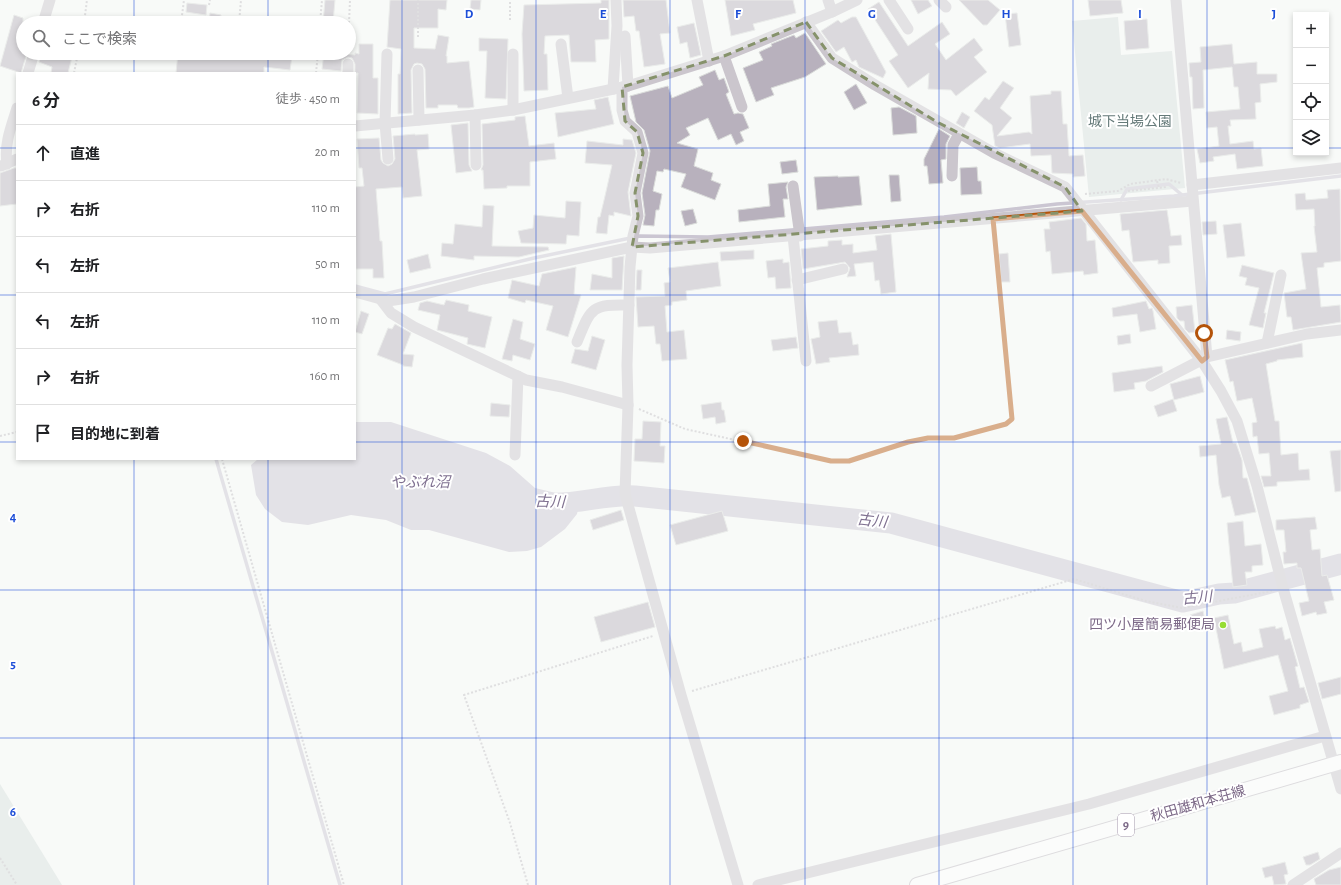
<!DOCTYPE html>
<html lang="ja">
<meta charset="utf-8">
<style>
:root{--surface:#fff;--page:#f2f2f2;--text:#202124;--muted:#757577;--line:#e0e0e0}
body{margin:0;font-family:"Alegreya Sans","Noto Sans JP",sans-serif;background:var(--page);color:var(--text)}
.controls{position:absolute;right:12px;top:12px;display:grid;overflow:hidden;border-radius:0px;box-shadow:0 2px 6px #0003}
.controls button{width:36px;height:36px;display:grid;place-items:center;padding:0;border:0;border-bottom:1px solid var(--line);background:var(--surface);color:var(--text);font:20px sans-serif}
.stop{position:absolute;width:12px;height:12px;margin:-9px;border:3px solid #b45309;border-radius:50%;background:#fff}
.stop.end{background:#b45309;border-color:#fff;box-shadow:0 1px 4px #0008}
.list{margin:0;padding:0;list-style:none}
h2{display:flex;justify-content:space-between;align-items:center;height:52px;margin:0;padding:0 16px;font-size:17px}
h2 small{font-size:13px;font-weight:400;color:var(--muted)}
.list li{display:grid;grid-template-columns:26px 1fr auto;gap:12px;align-items:center;box-sizing:border-box;height:56px;padding:0 16px;border-top:1px solid var(--line)}
.list b{display:block;font-size:15px;white-space:nowrap}
.list em{font-size:13px;font-style:normal;color:var(--muted)}
.icon{flex:none;width:22px;height:22px;fill:none;stroke:currentColor;stroke-width:2;stroke-linecap:round;stroke-linejoin:round}
.map{position:relative;flex:none;width:1341px;height:885px;overflow:hidden}
.search{position:absolute;background:var(--surface);box-shadow:0 2px 6px #0003;left:16px;top:16px;width:340px;height:44px;display:flex;align-items:center;gap:10px;box-sizing:border-box;padding:0 14px;border-radius:22px;color:var(--muted);font-size:15px}
.panel{position:absolute;background:var(--surface);box-shadow:0 2px 6px #0003;left:16px;top:72px;width:340px;height:388px;border-radius:0px}
.map>svg:first-child{display:block}
.green{fill:#d7dfdd}
.water{fill:#cbc6d2}
.lines{fill:none;stroke-linecap:round;stroke-linejoin:round}
.stream{stroke:#cbc6d2;stroke-width:3.5}
.river{stroke:#cbc6d2;stroke-width:21}
.building{fill:#b8b1bd;stroke:#dadcda}
.major-casing{stroke:#beb9c1;stroke-width:16}
.path{stroke:#c1bec3;stroke-width:2;stroke-dasharray:2 2;stroke-linecap:butt}
.minor{stroke:#cbc6cd;stroke-width:11}
.major{stroke:#fff;stroke-width:14}
.route{stroke:#b45309;stroke-width:5}
.marked{fill:none;stroke:#86926b;stroke-width:3;stroke-dasharray:8 5;stroke-linejoin:round}
.grid{fill:none;stroke:#1d4ed8;stroke-width:1;stroke-opacity:0.55}
.poi-dot{fill:#97dd34;stroke:#fff;stroke-width:1.5}
.labels{text-anchor:middle;dominant-baseline:central;stroke-width:4;stroke-linejoin:round;paint-order:stroke}
.shield{fill:#fff;stroke:#a497ac;stroke-width:1}
.shield-label{font-size:13px;font-weight:bold;fill:#7d6a88}
.park-label{font-size:14px;fill:#657a79;stroke:#fff}
.poi-label{font-size:14px;fill:#7d6a88;stroke:#fff;text-anchor:end}
.street-label{font-size:14px;fill:#7d6a88;stroke:#fff}
.water-label{font-size:15px;font-style:italic;fill:#7f7090;stroke:#fff}
.grid-label{font-size:13px;text-anchor:middle;font-weight:bold;fill:#1d4ed8;stroke:#fff;stroke-width:4;stroke-linejoin:round;paint-order:stroke}
</style>
<div class="map">
<svg width="1341" height="885" viewBox="0 0 1341 885">
<rect width="100%" height="100%" fill="#f8faf8"/>
<!-- green -->
<g class="green">
<path d="M 1118,17 L 1121,55 L 1172,51 L 1185,188 L 1089,197 L 1072,21 Z"/>
<path d="M 0,784 L 62,885 L 0,885 Z"/>
</g>
<!-- water -->
<path class="water" d="M 355,422 L 391,422 L 486,453 L 510,466 L 535,488 L 560,494 L 579,505 L 577,514 L 565,529 L 541,547 L 527,551 L 509,552 L 429,530 L 411,530 L 386,520 L 351,515 L 308,525 L 282,522 L 265,509 L 256,495 L 251,465 L 258,459 L 355,459 Z"/>
<g class="lines">
<!-- stream -->
<g class="stream">
<path d="M 1121,200 L 1127,189 L 1169,184 L 1182,195"/>
<path d="M 355,286 L 385,294 L 534,258 L 640,236 L 708,237 L 944,217 L 1057,204 L 1174,196 L 1341,176"/>
<path d="M 216,459 L 340,885"/>
</g>
<!-- river -->
<path class="river" d="M 548,503 C 578,505 605,494 635,496 L 891,523 L 1183,602 L 1219,594 L 1234,593 L 1341,564"/>
</g>
<!-- building -->
<g class="building">
<path d="M 325,0 L 335,0 L 333,23 L 323,23 Z"/>
<path d="M 390,0 L 447,0 L 446,10 L 438,9 L 438,28 L 414,28 L 414,48 L 435,49 L 438,35 L 449,37 L 446,56 L 447,56 L 447,63 L 469,61 L 474,107 L 469,108 L 458,108 L 457,105 L 438,105 L 438,108 L 426,108 L 425,69 L 422,64 L 417,63 L 414,64 L 411,70 L 412,113 L 398,114 L 398,74 L 400,74 L 401,49 L 387,47 Z"/>
<path d="M 471,0 L 481,0 L 480,10 L 470,9 Z"/>
<path d="M 601,0 L 609,0 L 609,39 L 595,40 L 596,62 L 571,62 L 569,35 L 545,36 L 544,54 L 547,54 L 548,90 L 524,91 L 522,34 L 524,5 L 601,3 Z"/>
<path d="M 623,0 L 666,0 L 670,33 L 660,34 L 665,64 L 644,67 L 639,31 L 636,31 L 634,16 L 624,17 Z"/>
<path d="M 725,0 L 793,0 L 796,13 L 753,24 L 755,30 L 731,36 Z"/>
<path d="M 911,0 L 928,0 L 932,6 L 918,14 Z"/>
<path d="M 959,0 L 988,0 L 1000,10 L 987,25 L 983,25 Z"/>
<path d="M 1088,0 L 1121,0 L 1123,13 L 1090,16 Z"/>
<path d="M 879,2 L 908,46 L 942,22 L 950,34 L 935,44 L 946,60 L 974,38 L 983,50 L 974,57 L 987,72 L 956,96 L 951,90 L 928,89 L 929,73 L 908,88 L 889,61 L 898,55 L 868,9 Z"/>
<path d="M 187,3 L 207,5 L 206,15 L 186,12 Z"/>
<path d="M 210,13 L 221,15 L 220,23 L 209,23 Z"/>
<path d="M 1017,13 L 1021,45 L 1009,47 L 1005,14 Z"/>
<path d="M 14,15 L 23,18 L 23,53 L 27,53 L 21,73 L 0,66 Z"/>
<path d="M 852,17 L 856,17 L 886,72 L 883,78 L 859,67 L 856,60 L 852,62 L 844,47 L 836,52 L 821,31 L 838,20 L 841,23 Z"/>
<path d="M 1147,19 L 1149,48 L 1126,50 L 1124,21 Z"/>
<path d="M 694,23 L 701,55 L 690,58 L 687,42 L 680,44 L 677,27 Z"/>
<path d="M 805,33 L 826,64 L 805,77 L 771,88 L 774,95 L 756,102 L 743,68 L 763,60 L 759,52 L 772,46 L 771,44 L 794,35 L 796,38 Z"/>
<path d="M 479,38 L 508,39 L 506,99 L 485,98 L 487,51 L 479,51 Z"/>
<path d="M 359,44 L 373,44 L 373,78 L 378,78 L 378,114 L 357,113 L 358,73 L 355,73 L 355,64 L 352,58 L 348,57 L 342,60 L 341,71 L 322,69 L 324,53 L 355,55 L 355,53 L 359,54 Z"/>
<path d="M 1232,44 L 1234,64 L 1257,62 L 1257,74 L 1277,74 L 1277,82 L 1260,84 L 1261,102 L 1255,103 L 1256,119 L 1230,120 L 1231,126 L 1228,126 L 1230,144 L 1253,141 L 1254,149 L 1261,148 L 1263,166 L 1237,169 L 1235,154 L 1213,157 L 1214,161 L 1200,163 L 1197,149 L 1219,146 L 1217,127 L 1207,128 L 1206,112 L 1240,109 L 1238,87 L 1234,87 L 1232,67 L 1203,70 L 1204,108 L 1193,109 L 1192,77 L 1190,77 L 1189,63 L 1201,62 L 1200,47 Z"/>
<path d="M 41,53 L 55,56 L 57,53 L 72,57 L 68,73 L 51,73 L 52,67 L 39,62 Z"/>
<path d="M 178,53 L 265,53 L 292,56 L 290,70 L 264,67 L 264,73 L 176,73 Z"/>
<path d="M 715,70 L 719,80 L 724,78 L 729,92 L 726,94 L 734,114 L 738,113 L 743,114 L 749,128 L 740,132 L 744,141 L 736,145 L 731,134 L 718,140 L 708,118 L 686,128 L 690,135 L 677,143 L 698,149 L 694,166 L 713,173 L 711,180 L 721,184 L 715,200 L 681,187 L 686,174 L 664,169 L 663,172 L 657,171 L 653,191 L 662,194 L 659,210 L 656,210 L 654,226 L 643,225 L 645,215 L 642,193 L 650,151 L 644,130 L 636,122 L 630,96 L 668,86 L 672,98 L 703,85 L 699,77 Z"/>
<path d="M 1003,81 L 1014,88 L 1000,108 L 1012,118 L 997,136 L 1029,132 L 1032,134 L 1030,96 L 1051,94 L 1051,91 L 1061,91 L 1063,124 L 1067,124 L 1069,156 L 1083,155 L 1085,176 L 1073,177 L 1073,174 L 1052,173 L 1051,155 L 1031,156 L 1030,144 L 1000,148 L 995,146 L 992,125 L 974,111 L 985,97 L 989,100 Z"/>
<path d="M 856,84 L 867,103 L 854,110 L 844,92 Z"/>
<path d="M 608,97 L 614,124 L 558,137 L 555,113 L 596,109 L 594,100 Z"/>
<path d="M 899,107 L 916,116 L 917,133 L 893,135 L 891,108 Z"/>
<path d="M 962,112 L 970,117 L 964,128 L 956,123 Z"/>
<path d="M 525,116 L 529,146 L 554,143 L 556,159 L 530,162 L 530,186 L 507,186 L 507,188 L 484,189 L 483,170 L 481,170 L 483,165 L 482,124 L 515,120 L 515,117 Z"/>
<path d="M 468,123 L 469,165 L 472,171 L 456,173 L 451,125 Z"/>
<path d="M 939,129 L 950,136 L 946,144 L 946,159 L 941,160 L 943,183 L 929,184 L 927,166 L 924,166 L 924,159 Z"/>
<path d="M 415,134 L 415,135 L 428,134 L 429,149 L 417,150 L 422,196 L 403,198 L 402,187 L 376,189 L 380,241 L 382,241 L 384,278 L 373,278 L 373,269 L 356,269 L 355,187 L 364,186 L 362,168 L 359,168 L 357,139 L 379,138 L 381,160 L 383,163 L 388,166 L 392,164 L 395,159 L 393,136 Z"/>
<path d="M 623,139 L 632,140 L 636,153 L 628,192 L 631,216 L 614,212 L 614,216 L 609,215 L 607,234 L 596,233 L 598,217 L 600,217 L 605,196 L 612,165 L 585,163 L 587,141 L 623,145 Z"/>
<path d="M 796,160 L 798,172 L 782,174 L 780,162 Z"/>
<path d="M 977,167 L 978,181 L 981,181 L 982,194 L 961,195 L 960,168 Z"/>
<path d="M 14,168 L 17,168 L 17,204 L 0,206 L 0,173 Z"/>
<path d="M 889,175 L 899,175 L 901,201 L 891,202 Z"/>
<path d="M 838,176 L 838,177 L 859,176 L 862,205 L 817,210 L 814,177 Z"/>
<path d="M 788,182 L 786,187 L 788,199 L 783,199 L 785,217 L 739,222 L 738,210 L 770,206 L 768,184 Z"/>
<path d="M 1340,189 L 1341,261 L 1324,263 L 1324,267 L 1317,268 L 1321,307 L 1340,305 L 1341,322 L 1293,330 L 1291,317 L 1287,317 L 1284,293 L 1306,289 L 1301,253 L 1317,252 L 1314,226 L 1315,226 L 1314,209 L 1296,210 L 1295,194 L 1305,193 L 1306,200 L 1328,198 L 1327,190 Z"/>
<path d="M 566,201 L 581,202 L 579,236 L 567,235 L 566,244 L 521,243 L 518,231 L 533,228 L 534,215 L 565,218 Z"/>
<path d="M 483,205 L 494,206 L 492,246 L 548,247 L 549,250 L 519,257 L 474,256 L 474,260 L 441,256 L 442,243 L 453,244 L 455,224 L 482,227 Z"/>
<path d="M 693,209 L 697,223 L 685,226 L 681,211 Z"/>
<path d="M 1167,210 L 1171,236 L 1181,235 L 1182,245 L 1169,246 L 1170,263 L 1158,264 L 1158,260 L 1133,262 L 1129,230 L 1122,231 L 1120,214 Z"/>
<path d="M 1081,218 L 1086,224 L 1087,241 L 1095,240 L 1098,273 L 1084,275 L 1083,271 L 1052,274 L 1050,251 L 1046,252 L 1044,229 L 1050,229 L 1049,222 Z"/>
<path d="M 1216,221 L 1217,234 L 1203,235 L 1202,222 Z"/>
<path d="M 1241,223 L 1245,256 L 1227,258 L 1223,225 Z"/>
<path d="M 891,234 L 896,292 L 881,294 L 879,280 L 875,281 L 873,262 L 854,264 L 856,276 L 847,277 L 850,268 L 845,262 L 803,269 L 801,249 L 828,246 L 828,241 L 842,240 L 842,245 L 853,244 L 853,253 L 877,250 L 875,236 Z"/>
<path d="M 754,250 L 754,259 L 721,261 L 720,252 Z"/>
<path d="M 1008,253 L 1010,282 L 1001,282 L 999,254 Z"/>
<path d="M 428,254 L 431,268 L 410,273 L 407,260 Z"/>
<path d="M 624,256 L 622,290 L 590,290 L 592,274 L 612,278 L 612,258 Z"/>
<path d="M 783,259 L 783,263 L 789,262 L 791,288 L 776,289 L 775,277 L 768,278 L 766,261 Z"/>
<path d="M 718,262 L 721,286 L 686,291 L 687,300 L 672,302 L 672,305 L 665,306 L 667,332 L 684,330 L 687,359 L 662,361 L 660,344 L 656,344 L 654,326 L 638,327 L 636,297 L 665,296 L 664,283 L 670,282 L 668,268 Z"/>
<path d="M 1242,265 L 1274,273 L 1264,313 L 1266,313 L 1263,328 L 1249,325 L 1259,288 L 1245,285 L 1247,278 L 1239,276 Z"/>
<path d="M 576,267 L 574,294 L 581,295 L 568,337 L 546,330 L 553,306 L 526,300 L 525,303 L 508,298 L 512,280 L 539,286 L 542,274 Z"/>
<path d="M 637,270 L 642,270 L 641,290 L 636,290 Z"/>
<path d="M 446,300 L 469,305 L 468,311 L 492,317 L 485,348 L 467,344 L 468,338 L 437,330 L 440,315 L 418,310 L 420,303 L 427,301 L 444,305 Z"/>
<path d="M 1146,301 L 1149,309 L 1152,308 L 1153,311 L 1156,329 L 1140,332 L 1137,314 L 1113,317 L 1112,308 Z"/>
<path d="M 1192,305 L 1195,332 L 1189,333 L 1185,329 L 1184,321 L 1180,321 L 1177,318 L 1176,307 Z"/>
<path d="M 361,311 L 369,314 L 362,334 L 355,332 Z"/>
<path d="M 513,319 L 523,322 L 520,339 L 535,344 L 530,360 L 513,355 L 512,361 L 502,359 Z"/>
<path d="M 837,320 L 839,333 L 851,332 L 853,345 L 858,344 L 859,355 L 829,358 L 830,362 L 816,364 L 811,339 L 820,337 L 818,322 Z"/>
<path d="M 395,324 L 411,333 L 403,354 L 414,355 L 412,367 L 403,366 L 403,365 L 377,355 L 388,328 L 392,329 Z"/>
<path d="M 1227,330 L 1241,332 L 1240,341 L 1226,339 Z"/>
<path d="M 1130,334 L 1131,343 L 1118,345 L 1117,336 Z"/>
<path d="M 592,336 L 605,340 L 596,370 L 571,363 L 575,349 L 588,351 Z"/>
<path d="M 796,337 L 798,348 L 773,351 L 771,340 Z"/>
<path d="M 1302,343 L 1303,357 L 1277,360 L 1277,361 L 1266,364 L 1275,421 L 1279,421 L 1281,455 L 1298,453 L 1299,470 L 1309,469 L 1310,480 L 1277,482 L 1277,486 L 1264,487 L 1261,476 L 1271,476 L 1269,453 L 1259,454 L 1257,436 L 1253,437 L 1252,423 L 1257,422 L 1252,398 L 1237,401 L 1233,381 L 1230,382 L 1225,360 Z"/>
<path d="M 1162,366 L 1163,372 L 1146,381 L 1134,383 L 1135,389 L 1114,392 L 1112,373 Z"/>
<path d="M 1200,376 L 1204,392 L 1174,400 L 1170,384 Z"/>
<path d="M 1173,399 L 1177,411 L 1158,417 L 1154,406 Z"/>
<path d="M 721,402 L 722,410 L 724,410 L 726,422 L 716,424 L 715,417 L 703,419 L 701,405 Z"/>
<path d="M 491,403 L 510,405 L 509,417 L 490,416 Z"/>
<path d="M 1227,417 L 1233,443 L 1236,443 L 1242,460 L 1243,478 L 1247,478 L 1256,512 L 1235,516 L 1230,496 L 1222,498 L 1219,485 L 1216,455 L 1200,457 L 1199,446 L 1221,444 L 1216,419 Z"/>
<path d="M 643,421 L 661,422 L 660,446 L 665,446 L 664,463 L 634,461 L 635,439 L 642,439 Z"/>
<path d="M 1341,450 L 1341,491 L 1335,492 L 1330,451 Z"/>
<path d="M 621,510 L 624,520 L 593,530 L 590,520 Z"/>
<path d="M 722,511 L 728,531 L 676,545 L 670,525 Z"/>
<path d="M 1315,517 L 1317,529 L 1310,530 L 1312,550 L 1320,549 L 1322,576 L 1327,575 L 1334,600 L 1324,602 L 1327,613 L 1317,615 L 1316,612 L 1302,616 L 1299,603 L 1309,601 L 1301,568 L 1297,568 L 1297,563 L 1284,564 L 1283,552 L 1286,552 L 1284,530 L 1276,530 L 1276,520 Z"/>
<path d="M 1243,521 L 1245,546 L 1261,544 L 1263,565 L 1252,566 L 1252,572 L 1245,572 L 1247,585 L 1233,587 L 1227,523 Z"/>
<path d="M 648,602 L 655,627 L 601,642 L 594,617 Z"/>
<path d="M 1203,611 L 1206,625 L 1193,628 L 1190,615 Z"/>
<path d="M 1228,615 L 1234,644 L 1241,642 L 1243,652 L 1263,647 L 1259,629 L 1275,626 L 1276,629 L 1282,627 L 1285,640 L 1290,638 L 1298,666 L 1295,667 L 1300,688 L 1304,687 L 1309,702 L 1300,705 L 1300,708 L 1274,715 L 1269,696 L 1288,691 L 1278,655 L 1224,669 L 1214,618 Z"/>
<path d="M 1341,677 L 1341,694 L 1322,699 L 1318,683 Z"/>
<path d="M 1318,852 L 1320,859 L 1310,865 L 1306,865 L 1303,857 Z"/>
<path d="M 1285,862 L 1288,874 L 1284,875 L 1286,884 L 1274,885 L 1272,876 L 1265,878 L 1262,868 Z"/>
<path d="M 1341,867 L 1341,885 L 1316,885 L 1314,879 L 1329,870 Z"/>
</g>
<g class="lines">
<!-- major casing -->
<g class="major-casing">
<path id="major" d="M 917,885 L 1341,762"/>
</g>
<!-- path -->
<g class="path">
<path d="M 209,5 L 210,0"/>
<path d="M 510,20 L 510,0"/>
<path d="M 84,23 L 87,0"/>
<path d="M 181,23 L 184,0"/>
<path d="M 239,23 L 241,0"/>
<path d="M 320,23 L 322,0"/>
<path d="M 349,23 L 350,0"/>
<path d="M 349,24 L 353,39 L 349,53"/>
<path d="M 418,37 L 418,0"/>
<path d="M 74,73 L 78,53"/>
<path d="M 316,73 L 318,53"/>
<path d="M 1157,181 L 1159,188"/>
<path d="M 1128,191 L 1167,187"/>
<path d="M 1085,194 L 1118,191 L 1130,184 L 1166,179 L 1181,183"/>
<path d="M 639,409 L 685,429 L 831,461 L 849,461 L 908,441 L 928,438 L 954,437 L 1006,424 L 1012,419 L 994,230"/>
<path d="M 0,436 L 17,432"/>
<path d="M 222,459 L 344,885"/>
<path d="M 692,691 L 1074,579 L 1146,601 L 1182,608 L 1272,591"/>
<path d="M 0,858 L 17,885"/>
<path d="M 528,885 L 510,823 L 464,695 L 653,636"/>
</g>
<!-- minor -->
<g class="minor">
<path d="M 697,0 L 709,61"/>
<path d="M 828,0 L 832,12"/>
<path d="M 889,0 L 908,29"/>
<path d="M 939,0 L 946,7"/>
<path d="M 1176,0 L 1207,357"/>
<path d="M 806,22 L 832,58 L 875,85 L 994,153 L 1065,187 L 1202,361 L 1221,391 L 1237,421 L 1257,486 L 1283,588 L 1341,789"/>
<path d="M 43,23 L 50,0"/>
<path d="M 625,36 L 628,86"/>
<path d="M 561,44 L 568,98"/>
<path d="M 387,54 L 385,123 L 388,159"/>
<path d="M 724,56 L 742,107"/>
<path d="M 418,70 L 419,120"/>
<path d="M 28,73 L 34,53"/>
<path d="M 348,73 L 348,64"/>
<path d="M 622,87 L 622,110 L 625,121 L 637,132 L 643,153 L 635,193 L 638,216 L 633,236 L 630,267 L 627,365 L 628,405 L 625,494 L 681,695 L 738,885"/>
<path d="M 613,89 L 617,26 L 616,0"/>
<path d="M 513,110 L 513,54"/>
<path d="M 475,115 L 476,165"/>
<path d="M 355,126 L 475,115 L 513,110 L 628,86 L 724,56 L 832,12 L 857,0"/>
<path d="M 7,164 C 4,144 11,127 17,108"/>
<path d="M 1,166 L 17,159"/>
<path d="M 952,176 L 953,145 L 959,134"/>
<path d="M 1192,185 L 1341,168"/>
<path d="M 793,186 L 800,236"/>
<path d="M 793,236 L 806,361"/>
<path d="M 797,280 L 843,269"/>
<path d="M 355,292 L 388,301 L 414,297 L 483,279 L 632,247 L 650,248 L 1193,201"/>
<path d="M 381,300 L 391,313 L 414,327 L 526,380 L 562,387 L 628,405"/>
<path d="M 577,342 C 591,308 591,304 629,305"/>
<path d="M 1267,343 L 1281,275"/>
<path d="M 1151,386 L 1207,357 L 1307,334 L 1341,330"/>
<path d="M 515,455 L 518,376"/>
<path d="M 758,885 L 1089,804 L 1325,736"/>
<path d="M 1293,885 L 1341,853"/>
</g>
<!-- major -->
<use href="#major" class="major"/>
</g>
<g class="lines">
<!-- route -->
<path class="route" d="M 743,441 L 831,461 L 849,461 L 908,442 L 928,438 L 954,438 L 1006,424 L 1012,419 L 993,219 L 1082,211 L 1202,361 L 1207,357 L 1204,333"/>
</g>
<!-- marked area -->
<path d="M0 0H1341V885H0ZM 806,22 L 832,58 L 937,122 L 1065,187 L 1082,211 L 632,247 L 638,216 L 635,193 L 643,153 L 637,132 L 625,121 L 622,87 L 724,56 Z" fill="#f8faf8" fill-opacity=".55" fill-rule="evenodd"/>
<path class="marked" d="M 806,22 L 832,58 L 937,122 L 1065,187 L 1082,211 L 632,247 L 638,216 L 635,193 L 643,153 L 637,132 L 625,121 L 622,87 L 724,56 Z"/>
<!-- grid -->
<path class="grid" d="M 134,0 L 134,23M 268,0 L 268,23M 402,0 L 402,885M 536,0 L 536,885M 670,0 L 670,885M 805,0 L 805,885M 939,0 L 939,885M 1073,0 L 1073,885M 1207,0 L 1207,885M 134,53 L 134,73M 268,53 L 268,73M 0,148 L 17,148M 355,148 L 1296,148M 1326,148 L 1341,148M 0,295 L 17,295M 355,295 L 1341,295M 0,442 L 17,442M 355,442 L 1341,442M 134,459 L 134,885M 268,459 L 268,885M 0,590 L 1341,590M 0,738 L 1341,738"/>
<!-- markers -->
<circle class="poi-dot" cx="1223" cy="625" r="4"/>
<g class="labels">
<!-- shield labels -->
<rect class="shield" x="1118" y="814" width="16" height="22" rx="3"/>
<g class="shield-label">
<text x="1126" y="825">9</text>
</g>
<!-- park labels -->
<g class="park-label">
<text x="1130" y="122">城下当場公園</text>
</g>
<!-- poi labels -->
<g class="poi-label">
<text x="1215" y="625">四ツ小屋簡易郵便局</text>
</g>
<!-- street labels -->
<g class="street-label">
<text transform="translate(1198 804) rotate(-16)">秋田雄和本荘線</text>
</g>
<!-- water labels -->
<g class="water-label">
<text x="420" y="482">やぶれ沼</text>
<text transform="translate(550 502) rotate(2)">古川</text>
<text transform="translate(872 521) rotate(7)">古川</text>
<text transform="translate(1197 598) rotate(-5)">古川</text>
</g>
</g>
<g class="grid-label">
<text x="469" y="18">D</text>
<text x="603" y="18">E</text>
<text x="738" y="18">F</text>
<text x="872" y="18">G</text>
<text x="1006" y="18">H</text>
<text x="1140" y="18">I</text>
<text x="1274" y="18">J</text>
<text x="13" y="521">4</text>
<text x="13" y="668">5</text>
<text x="13" y="816">6</text>
</g>
</svg>
<div class="controls">
<button>+</button>
<button>−</button>
<button><svg class="icon" aria-label="locate" viewBox="0 0 24 24"><circle cx="12" cy="12" r="6"/><path d="M12 2v4M12 18v4M2 12h4M18 12h4"/></svg></button>
<button><svg class="icon" aria-label="layers" viewBox="0 0 24 24"><path d="M12 4l9 5-9 5-9-5zM3 14l9 5 9-5"/></svg></button>
</div>
<div class="stop" style="left:1204px;top:333px"></div>
<div class="stop end" style="left:743px;top:441px"></div>
<div class="search"><svg class="icon" aria-label="search" viewBox="0 0 24 24"><circle cx="10" cy="10" r="6"/><path d="M15 15l6 6"/></svg>ここで検索</div>
<section class="panel">
<h2>6 分<small>徒歩 · 450 m</small></h2>
<ul class="list">
<li><svg class="icon" aria-label="ahead" viewBox="0 0 24 24"><path d="M12 20V5M6 11l6-6 6 6"/></svg><div><b>直進</b></div><em>20 m</em></li>
<li><svg class="icon" aria-label="right" viewBox="0 0 24 24"><path d="M7 20v-9h11M14 6l5 5-5 5"/></svg><div><b>右折</b></div><em>110 m</em></li>
<li><svg class="icon" aria-label="left" viewBox="0 0 24 24"><path d="M17 20v-9H6M10 6l-5 5 5 5"/></svg><div><b>左折</b></div><em>50 m</em></li>
<li><svg class="icon" aria-label="left" viewBox="0 0 24 24"><path d="M17 20v-9H6M10 6l-5 5 5 5"/></svg><div><b>左折</b></div><em>110 m</em></li>
<li><svg class="icon" aria-label="right" viewBox="0 0 24 24"><path d="M7 20v-9h11M14 6l5 5-5 5"/></svg><div><b>右折</b></div><em>160 m</em></li>
<li><svg class="icon" aria-label="arrive" viewBox="0 0 24 24"><path d="M6 21V4h12l-3 4 3 4H6"/></svg><div><b>目的地に到着</b></div></li>
</ul>
</section>
</div>
